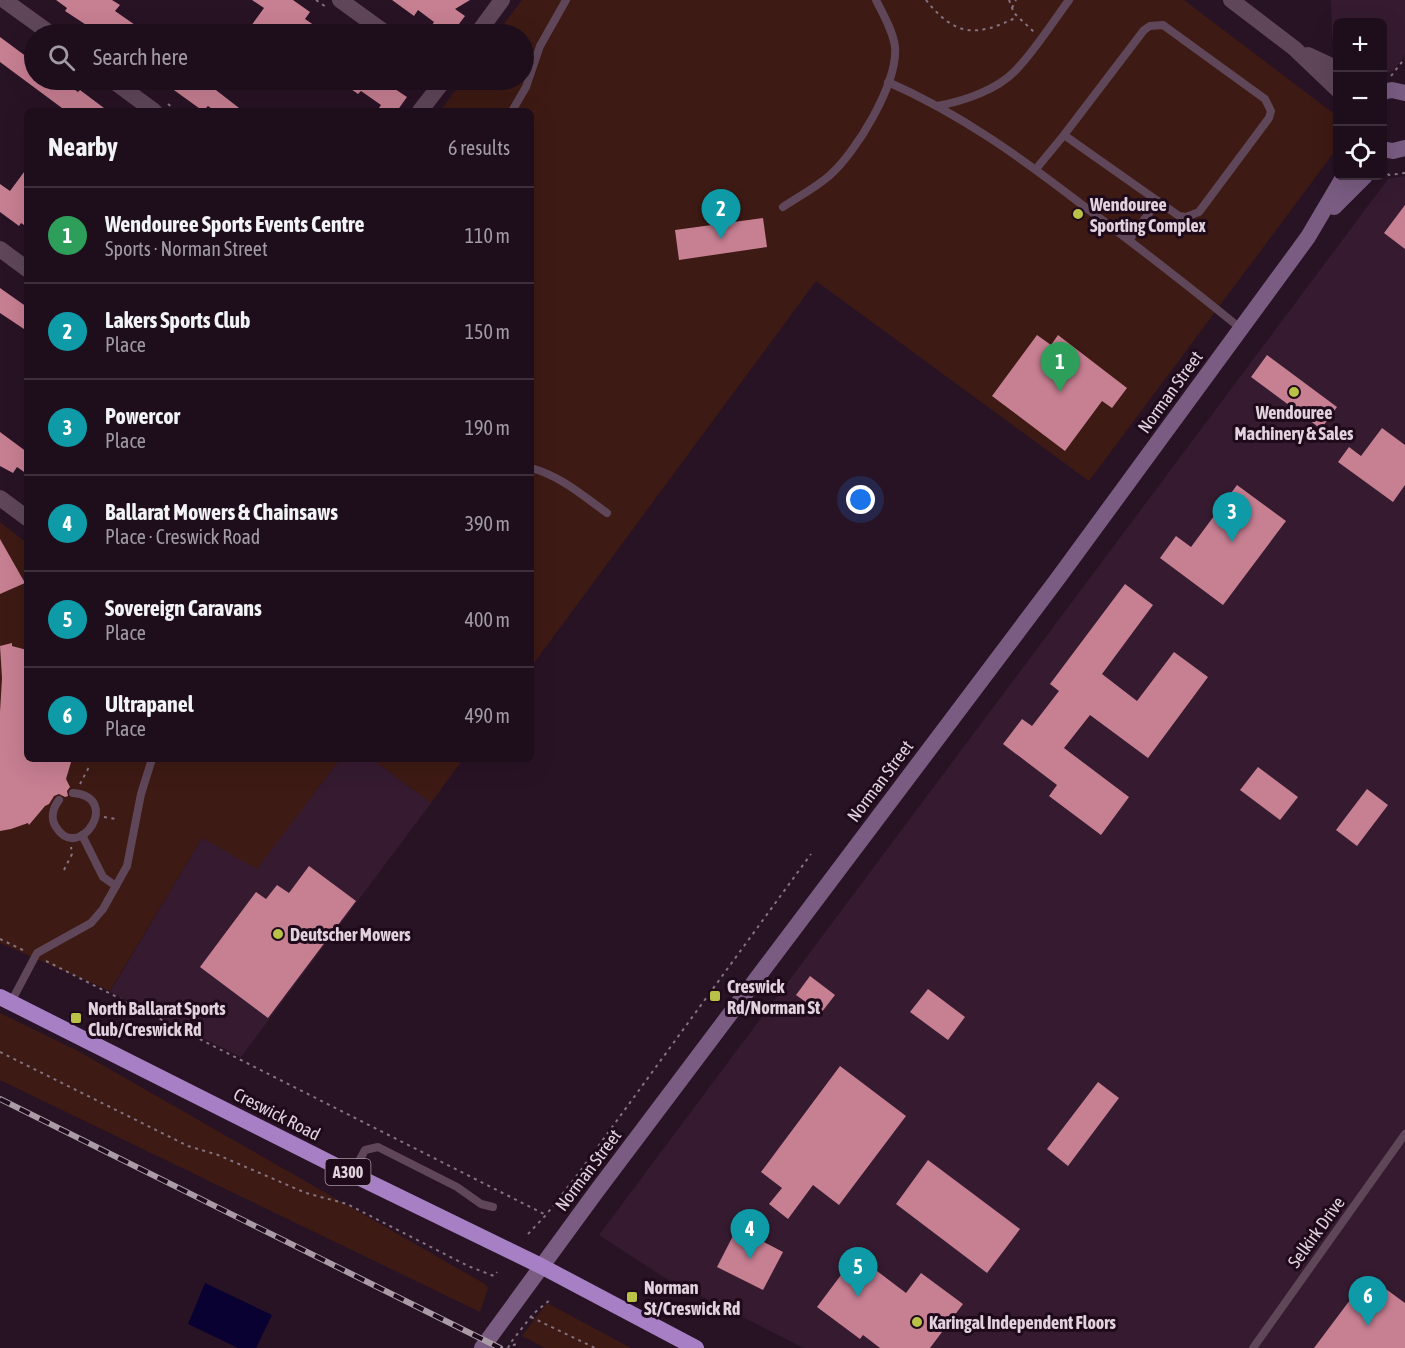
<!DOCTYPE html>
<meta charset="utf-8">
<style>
:root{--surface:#1e0e1b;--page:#2b1c28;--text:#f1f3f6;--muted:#a19ca3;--line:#3c2e3a;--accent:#0b8043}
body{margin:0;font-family:"Asap Condensed",sans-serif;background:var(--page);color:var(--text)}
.controls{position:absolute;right:18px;top:18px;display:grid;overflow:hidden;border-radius:9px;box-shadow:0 6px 24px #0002}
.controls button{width:54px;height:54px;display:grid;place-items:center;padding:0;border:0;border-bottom:2px solid var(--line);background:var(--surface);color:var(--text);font:30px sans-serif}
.you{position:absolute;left:861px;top:500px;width:21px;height:21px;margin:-15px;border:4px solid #fff;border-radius:50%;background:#1a73e8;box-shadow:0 0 0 9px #1a73e833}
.badge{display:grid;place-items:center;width:39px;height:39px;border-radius:50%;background:var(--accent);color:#fff;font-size:20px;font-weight:700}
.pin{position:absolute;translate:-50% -50px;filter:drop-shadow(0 2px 3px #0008)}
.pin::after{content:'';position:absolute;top:32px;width:21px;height:18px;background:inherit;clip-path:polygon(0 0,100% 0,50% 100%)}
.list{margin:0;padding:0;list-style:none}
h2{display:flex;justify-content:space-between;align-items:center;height:78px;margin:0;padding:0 24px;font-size:26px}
h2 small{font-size:20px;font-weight:400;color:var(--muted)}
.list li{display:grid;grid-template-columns:39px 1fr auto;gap:18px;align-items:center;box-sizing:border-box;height:96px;padding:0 24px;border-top:2px solid var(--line)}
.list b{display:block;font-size:22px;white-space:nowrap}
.list p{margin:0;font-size:20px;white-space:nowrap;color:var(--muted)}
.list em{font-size:20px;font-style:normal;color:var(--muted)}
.icon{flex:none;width:33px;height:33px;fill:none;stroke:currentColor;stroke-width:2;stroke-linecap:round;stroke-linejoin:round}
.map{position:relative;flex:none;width:1405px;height:1348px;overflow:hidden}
.search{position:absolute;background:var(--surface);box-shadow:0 6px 24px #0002;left:24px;top:24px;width:510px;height:66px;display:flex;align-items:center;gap:15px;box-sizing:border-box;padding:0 21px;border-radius:33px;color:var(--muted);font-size:22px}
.panel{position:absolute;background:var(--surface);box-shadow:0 6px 24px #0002;left:24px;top:108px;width:510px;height:654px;border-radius:9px}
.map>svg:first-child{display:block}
.built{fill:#361b30}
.green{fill:#3e1a14}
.water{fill:#0a0133}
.building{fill:#c77f92}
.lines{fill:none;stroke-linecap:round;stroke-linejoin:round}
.path{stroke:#857381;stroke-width:2;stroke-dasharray:3 4.5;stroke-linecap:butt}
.service{stroke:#5f4759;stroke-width:8}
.minor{stroke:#5f4759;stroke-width:16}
.tertiary{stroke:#5f4759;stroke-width:16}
.secondary{stroke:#7a5c82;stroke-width:16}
.trunk{stroke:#a67fc5;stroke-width:16}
.rail-casing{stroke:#ab9ba7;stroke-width:6}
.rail{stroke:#1e0a1a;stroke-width:4;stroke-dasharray:11;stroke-linecap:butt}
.poi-dot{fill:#b9c146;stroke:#1e0a1a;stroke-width:2}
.labels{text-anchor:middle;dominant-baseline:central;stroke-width:6;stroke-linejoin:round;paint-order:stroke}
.shield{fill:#1e0a1a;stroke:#a696a2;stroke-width:1.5}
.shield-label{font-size:16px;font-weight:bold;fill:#e1d2dd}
.poi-label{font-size:18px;font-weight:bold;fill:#e1d2dd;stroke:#1e0a1a;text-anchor:start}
.street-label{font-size:18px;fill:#e1d2dd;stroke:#1e0a1a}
</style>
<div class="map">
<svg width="1405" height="1348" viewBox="0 0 1405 1348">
<rect width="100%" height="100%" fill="#281324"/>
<!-- built -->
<g class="built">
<path d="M 1331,0 L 1405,0 L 1405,55 L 1393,71 L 1383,74 L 1382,22 L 1338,22 L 1337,41 L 1332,37 Z"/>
<path d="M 1405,176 L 1405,1348 L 804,1348 L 665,1278 L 599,1235 L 1388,179 Z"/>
<path d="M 340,759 L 372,759 L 431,803 L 241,1057 L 110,992 L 202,838 L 257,868 Z"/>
</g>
<!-- green -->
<g class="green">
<path d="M 522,0 L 1184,0 L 1337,116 L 1338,147 L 1089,481 L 816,281 L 531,667 L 531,111 L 440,111 L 463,80 L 524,80 L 524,34 L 496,34 Z"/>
<path d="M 0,522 L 27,543 L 27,759 L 340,759 L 257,869 L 202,838 L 110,991 L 0,943 Z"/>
<path d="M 372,759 L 463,759 L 431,803 Z"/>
<path d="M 0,1013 L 78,1051 L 485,1284 L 488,1288 L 480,1312 L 0,1080 Z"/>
<path d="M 547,1303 L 631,1348 L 545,1348 L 522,1336 Z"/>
</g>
<!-- water -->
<path class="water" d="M 205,1283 L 272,1315 L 256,1348 L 238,1348 L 188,1324 Z"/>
<!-- building -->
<g class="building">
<path d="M 56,0 L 112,0 L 120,5 L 115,11 L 148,34 L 100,34 L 65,11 L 67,8 Z"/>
<path d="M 252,0 L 293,0 L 310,12 L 305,19 L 327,34 L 279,34 L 268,26 L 262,34 L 251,26 L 264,8 Z"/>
<path d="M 392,0 L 470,0 L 455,9 L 465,16 L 453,32 L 444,26 L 438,34 L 426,34 L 434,22 L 418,10 L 414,16 Z"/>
<path d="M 0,37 L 27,57 L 34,48 L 34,80 L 61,80 L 78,92 L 80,90 L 108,111 L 66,111 L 0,62 Z"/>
<path d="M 160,80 L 203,80 L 243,111 L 215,111 L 208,106 L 203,111 Z"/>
<path d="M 338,80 L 403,80 L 395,89 L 407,97 L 397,111 L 377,111 L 381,105 L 361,91 L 358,94 Z"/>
<path d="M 27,168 L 27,227 L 21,223 L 19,226 L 0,212 L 0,184 L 10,191 Z"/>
<path d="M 1405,205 L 1405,249 L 1384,233 Z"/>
<path d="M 763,218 L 767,247 L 679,260 L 675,230 Z"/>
<path d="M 0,288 L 27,307 L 27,331 L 0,313 Z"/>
<path d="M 1037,335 L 1051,345 L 1058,335 L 1127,388 L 1112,408 L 1102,401 L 1065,451 L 992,396 Z"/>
<path d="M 1267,355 L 1337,407 L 1321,429 L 1251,377 Z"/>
<path d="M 1382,428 L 1405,445 L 1405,485 L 1393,502 L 1338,462 L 1349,447 L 1361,456 Z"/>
<path d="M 0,432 L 27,452 L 27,474 L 17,467 L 13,473 L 0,466 Z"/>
<path d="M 1237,485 L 1286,521 L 1223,605 L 1160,558 L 1176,536 L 1191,547 Z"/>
<path d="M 0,539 L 25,583 L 0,594 Z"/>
<path d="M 1125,584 L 1153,605 L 1102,674 L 1137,701 L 1174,652 L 1208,677 L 1148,758 L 1090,715 L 1064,748 L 1129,797 L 1101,835 L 1049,796 L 1057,785 L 1003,744 L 1022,719 L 1032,726 L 1059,691 L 1050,684 Z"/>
<path d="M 12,643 L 12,646 L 27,650 L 27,759 L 72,759 L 66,779 L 70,787 L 67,791 L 68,796 L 65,797 L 59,794 L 54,796 L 49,804 L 45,806 L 29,825 L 28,823 L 11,829 L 0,831 L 0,712 L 2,678 L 0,646 Z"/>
<path d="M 1258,767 L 1298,797 L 1280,820 L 1240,790 Z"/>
<path d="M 1367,789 L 1388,805 L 1357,846 L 1336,830 Z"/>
<path d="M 309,866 L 356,901 L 268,1018 L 200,967 L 256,892 L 266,899 L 277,885 L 289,893 Z"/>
<path d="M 810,976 L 835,995 L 821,1013 L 796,995 Z"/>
<path d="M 928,989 L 965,1017 L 948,1040 L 910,1012 Z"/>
<path d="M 840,1066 L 906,1116 L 839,1205 L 813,1185 L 788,1219 L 769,1204 L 782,1188 L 761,1172 Z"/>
<path d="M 1098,1082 L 1119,1098 L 1068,1166 L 1047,1149 Z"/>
<path d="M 928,1160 L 1020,1229 L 987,1273 L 896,1204 Z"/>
<path d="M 737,1228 L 783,1252 L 763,1290 L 717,1267 Z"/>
<path d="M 856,1255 L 906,1293 L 921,1273 L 963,1304 L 930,1348 L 880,1348 L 863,1335 L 860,1339 L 817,1307 Z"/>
<path d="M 1368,1276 L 1405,1303 L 1405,1348 L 1314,1348 Z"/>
</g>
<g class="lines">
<!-- path -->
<g class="path">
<path d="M 316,0 L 326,7"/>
<path d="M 926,0 C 955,37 977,37 1017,17"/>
<path d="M 1009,0 L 1014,13 L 1034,32"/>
<path d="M 1012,8 L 1016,0"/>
<path d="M 64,27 L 74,34"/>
<path d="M 401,29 L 409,34"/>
<path d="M 1391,76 L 1405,58"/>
<path d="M 89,80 L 98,86"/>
<path d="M 168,104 L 177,111"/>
<path d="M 1382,169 L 1389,175 L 1405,173"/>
<path d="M 80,784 L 89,767"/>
<path d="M 104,817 L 116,819"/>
<path d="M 64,870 L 72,854 L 71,847"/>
<path d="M 0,939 L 27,952"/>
<path d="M 46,961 L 546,1215"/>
<path d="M 0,1052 L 188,1146 L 218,1155 L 306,1193 L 347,1204 L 468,1266 L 494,1276 L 497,1272"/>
<path d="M 528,1234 L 546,1215 L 578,1174 L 811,854"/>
<path d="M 531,1317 L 595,1348"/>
<path d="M 508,1348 L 510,1344 L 514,1345 L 516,1344 L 512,1341 L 533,1314 L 551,1299"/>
</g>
<!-- service -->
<g class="service">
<path d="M 888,82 C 961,114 1023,159 1085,207 C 1138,247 1190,287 1240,328"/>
<path d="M 937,106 C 964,101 997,90 1016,70 C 1036,49 1052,23 1069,0"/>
<path d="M 512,111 L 526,87 L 540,46 L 566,0"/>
<path d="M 1036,169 L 1064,135 L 1144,30 L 1150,26 L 1163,25 L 1265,99 L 1271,111 L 1269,118 L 1199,212 L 1186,217 L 1179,216 L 1064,135"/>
<path d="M 783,207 C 798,197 815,188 829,176 C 856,153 898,83 895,47 C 893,31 883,14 876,0"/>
<path d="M 1129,240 L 1158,201"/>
<path d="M 531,468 C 561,476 583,496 607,513"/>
<path d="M 59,800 C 53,808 50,818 56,827 C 79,864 123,797 73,793"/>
<path d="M 82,835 L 103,877 L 116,886"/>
<path d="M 11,1002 L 37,953 L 91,923 L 103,909 L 127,866 L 141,794 L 152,759"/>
<path d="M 352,1174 L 365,1150 L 378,1147 L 457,1187 L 481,1204 L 493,1207"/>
<path d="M 1253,1348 L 1405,1134"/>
</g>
<!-- minor -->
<g class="minor">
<path d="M 4,0 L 51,34"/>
<path d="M 340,0 L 387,34"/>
<path d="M 477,34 L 502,0"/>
<path d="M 112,80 L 154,111"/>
<path d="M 420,111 L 444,80"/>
<path d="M 0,249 L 27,269"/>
<path d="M 0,498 L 27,518"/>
</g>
<!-- tertiary -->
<g class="tertiary">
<path d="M 1231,0 L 1294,48 L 1338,90"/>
<path d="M 1308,55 L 1338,69"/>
</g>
<!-- secondary -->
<g class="secondary">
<path d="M 1382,92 L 1392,90 L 1405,93"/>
<path d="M 1382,149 L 1393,151 L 1405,148"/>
<path d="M 1334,207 L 1365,176"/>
<path d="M 482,1348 L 596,1192 L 1056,581 L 1308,237 L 1344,176"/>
</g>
<!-- trunk -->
<path class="trunk" d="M 0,997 L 352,1174 L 541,1266 L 696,1348"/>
<!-- rail casing -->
<g class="rail-casing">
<path id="rail" d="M 0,1099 L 500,1348"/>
</g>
<!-- rail -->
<use href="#rail" class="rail"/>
</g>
<!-- markers -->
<g class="poi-dot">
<circle cx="1078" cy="214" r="6"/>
<circle cx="1294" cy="392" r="6"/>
<circle cx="278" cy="934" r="6"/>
<rect x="709" y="990" width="12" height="12" rx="3"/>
<rect x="70" y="1012" width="12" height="12" rx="3"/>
<rect x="626" y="1291" width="12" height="12" rx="3"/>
<circle cx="917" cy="1322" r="6"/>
</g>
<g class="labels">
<!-- shield labels -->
<rect class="shield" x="325.5" y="1159" width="45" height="26" rx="4.5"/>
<g class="shield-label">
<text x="348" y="1172">A300</text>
</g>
<!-- poi labels -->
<g class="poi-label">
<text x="1090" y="204">Wendouree<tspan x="1090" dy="21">Sporting Complex</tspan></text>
<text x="1294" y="412" text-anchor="middle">Wendouree<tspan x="1294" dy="21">Machinery &amp; Sales</tspan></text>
<text x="290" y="934">Deutscher Mowers</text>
<text x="727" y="986">Creswick<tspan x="727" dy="21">Rd/Norman St</tspan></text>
<text x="88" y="1008">North Ballarat Sports<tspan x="88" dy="21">Club/Creswick Rd</tspan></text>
<text x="644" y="1287">Norman<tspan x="644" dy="21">St/Creswick Rd</tspan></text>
<text x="929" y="1322">Karingal Independent Floors</text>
</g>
<!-- street labels -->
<g class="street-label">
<text transform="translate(1170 392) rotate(-54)">Norman Street</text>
<text transform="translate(880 781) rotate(-53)">Norman Street</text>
<text transform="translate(277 1114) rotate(27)">Creswick Road</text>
<text transform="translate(588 1170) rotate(-53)">Norman Street</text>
<text transform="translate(1316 1232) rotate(-54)">Selkirk Drive</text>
</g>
</g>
</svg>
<div class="controls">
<button>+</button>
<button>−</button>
<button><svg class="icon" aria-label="locate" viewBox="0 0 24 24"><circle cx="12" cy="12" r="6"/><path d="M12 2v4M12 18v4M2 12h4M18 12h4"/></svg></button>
</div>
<div class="you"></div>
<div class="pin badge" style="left:1060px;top:392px;background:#2e9e5b">1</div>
<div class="pin badge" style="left:721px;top:239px;background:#0f9aa8">2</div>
<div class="pin badge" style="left:1232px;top:542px;background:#0f9aa8">3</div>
<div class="pin badge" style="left:750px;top:1259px;background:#0f9aa8">4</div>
<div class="pin badge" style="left:858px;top:1297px;background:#0f9aa8">5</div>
<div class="pin badge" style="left:1368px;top:1326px;background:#0f9aa8">6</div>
<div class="search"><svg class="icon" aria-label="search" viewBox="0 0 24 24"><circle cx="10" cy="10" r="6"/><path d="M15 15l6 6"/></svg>Search here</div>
<section class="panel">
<h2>Nearby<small>6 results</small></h2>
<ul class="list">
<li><span class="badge" style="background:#2e9e5b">1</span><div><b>Wendouree Sports Events Centre</b><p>Sports · Norman Street</p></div><em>110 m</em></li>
<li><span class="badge" style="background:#0f9aa8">2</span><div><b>Lakers Sports Club</b><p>Place</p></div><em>150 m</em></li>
<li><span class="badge" style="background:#0f9aa8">3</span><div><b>Powercor</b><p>Place</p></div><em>190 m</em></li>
<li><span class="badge" style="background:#0f9aa8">4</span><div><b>Ballarat Mowers &amp; Chainsaws</b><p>Place · Creswick Road</p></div><em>390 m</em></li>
<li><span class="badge" style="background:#0f9aa8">5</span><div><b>Sovereign Caravans</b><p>Place</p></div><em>400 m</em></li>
<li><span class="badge" style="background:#0f9aa8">6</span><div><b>Ultrapanel</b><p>Place</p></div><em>490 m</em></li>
</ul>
</section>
</div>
